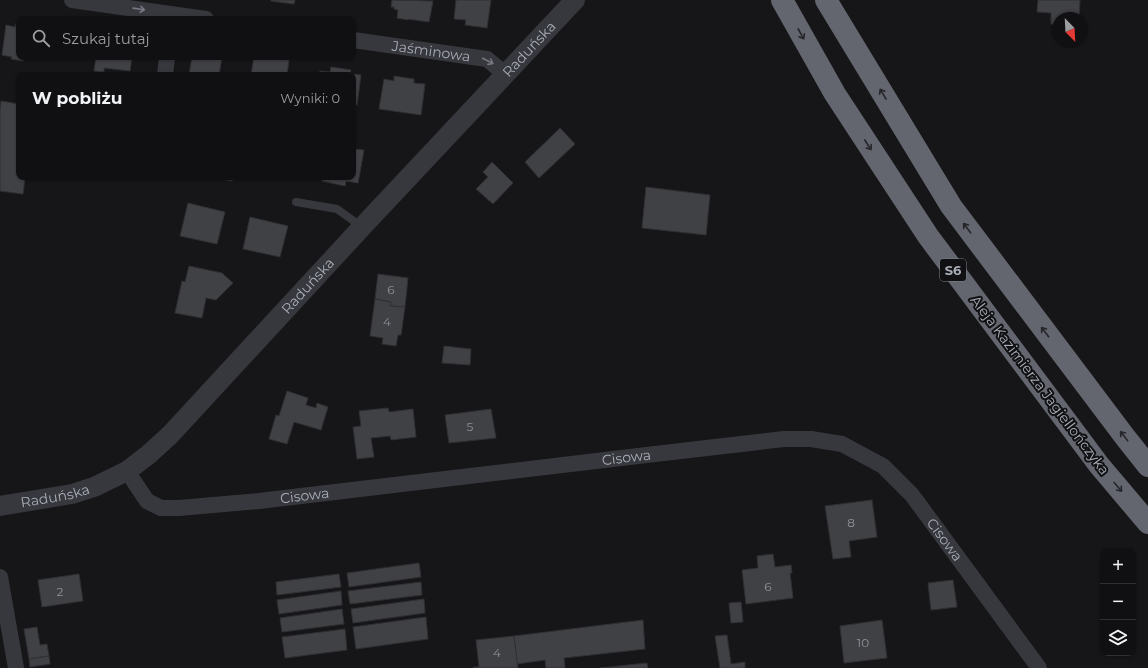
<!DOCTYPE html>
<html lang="pl">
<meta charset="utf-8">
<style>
:root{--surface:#101012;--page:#1e1e20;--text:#f1f3f6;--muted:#9c9d9f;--line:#303032}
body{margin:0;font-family:Montserrat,sans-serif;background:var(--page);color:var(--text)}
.controls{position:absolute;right:12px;bottom:12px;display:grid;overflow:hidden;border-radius:8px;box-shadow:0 1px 3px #0004}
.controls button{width:36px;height:36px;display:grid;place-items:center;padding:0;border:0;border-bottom:1px solid var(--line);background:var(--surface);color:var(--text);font:20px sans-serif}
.compass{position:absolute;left:1052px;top:12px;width:36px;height:36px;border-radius:50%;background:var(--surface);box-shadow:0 1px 3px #0004;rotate:156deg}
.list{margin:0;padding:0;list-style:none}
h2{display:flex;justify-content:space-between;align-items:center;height:52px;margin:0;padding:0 16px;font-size:17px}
h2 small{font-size:13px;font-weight:400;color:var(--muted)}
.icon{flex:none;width:22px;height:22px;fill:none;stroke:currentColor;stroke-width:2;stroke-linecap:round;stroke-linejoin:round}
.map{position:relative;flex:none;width:1148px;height:668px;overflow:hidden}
.search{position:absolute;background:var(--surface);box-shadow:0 1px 3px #0004;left:16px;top:16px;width:340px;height:44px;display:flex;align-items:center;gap:10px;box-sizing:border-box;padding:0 14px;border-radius:8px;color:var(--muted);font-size:15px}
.panel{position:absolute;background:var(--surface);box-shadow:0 1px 3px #0004;left:16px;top:72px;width:340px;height:108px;border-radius:8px}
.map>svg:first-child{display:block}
.building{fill:#404145;stroke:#303034}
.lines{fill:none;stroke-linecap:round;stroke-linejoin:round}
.service{stroke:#37383d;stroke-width:8}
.minor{stroke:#37383d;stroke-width:16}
.tertiary{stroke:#37383d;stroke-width:20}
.motorway{stroke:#63666e;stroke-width:22}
.oneway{stroke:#757881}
.oneway2{stroke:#26262a}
.labels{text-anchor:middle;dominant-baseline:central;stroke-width:4;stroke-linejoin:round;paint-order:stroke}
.number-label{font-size:12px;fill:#8e929b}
.shield{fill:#111113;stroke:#7b7e86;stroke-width:1}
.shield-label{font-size:13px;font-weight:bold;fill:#a8adb8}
.street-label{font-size:14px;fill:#a8adb8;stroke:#111113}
</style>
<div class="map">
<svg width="1148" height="668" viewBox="0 0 1148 668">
<rect width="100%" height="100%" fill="#161618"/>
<!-- building -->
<g class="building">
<path d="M 271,0 L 295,0 L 294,4 L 271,1 Z"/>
<path d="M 392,0 L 433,1 L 429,22 L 408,19 L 408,20 L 397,18 L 398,10 L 394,9 L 394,7 L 391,7 Z"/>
<path d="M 456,0 L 491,0 L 487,28 L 465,25 L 466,20 L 454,19 Z"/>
<path d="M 1038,0 L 1080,0 L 1079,18 L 1058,18 L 1058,25 L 1051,24 L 1051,13 L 1037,12 Z"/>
<path d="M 16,23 L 19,23 L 19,57 L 24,57 L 23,61 L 11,59 L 12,57 L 2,55 L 6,25 L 15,27 Z"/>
<path d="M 96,57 L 132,57 L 130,71 L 104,68 L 104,72 L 94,71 Z"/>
<path d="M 192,57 L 222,57 L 219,75 L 189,75 Z"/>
<path d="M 254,57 L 268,57 L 289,60 L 287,75 L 251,75 Z"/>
<path d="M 331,67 L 351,70 L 350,74 L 361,75 L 357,105 L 353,105 L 353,75 L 319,75 L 320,71 L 330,72 Z"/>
<path d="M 394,76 L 414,79 L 414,83 L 425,84 L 421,115 L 379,109 L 384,79 L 394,81 Z"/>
<path d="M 1,101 L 19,104 L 19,177 L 25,177 L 23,194 L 0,191 L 0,110 Z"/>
<path d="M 560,128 L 575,144 L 539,178 L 525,162 Z"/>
<path d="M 353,149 L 364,150 L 358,183 L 346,181 L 345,186 L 322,181 L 323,177 L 353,177 Z"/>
<path d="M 492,162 L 513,183 L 493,204 L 476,189 L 488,177 L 483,172 Z"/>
<path d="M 221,177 L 233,177 L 232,181 L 221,179 Z"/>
<path d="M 646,187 L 710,195 L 706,235 L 642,228 Z"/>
<path d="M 188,203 L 225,212 L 217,244 L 180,236 Z"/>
<path d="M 250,217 L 288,226 L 280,257 L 243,249 Z"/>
<path d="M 189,266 L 222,273 L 233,283 L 216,300 L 206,298 L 202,318 L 175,313 L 182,281 L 185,282 Z"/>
<path d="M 378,274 L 408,278 L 405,307 L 390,306 L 391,302 L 375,299 Z"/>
<path d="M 375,299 L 391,302 L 390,306 L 405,307 L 401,335 L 398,335 L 396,346 L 382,344 L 383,338 L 370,336 Z"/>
<path d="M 444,346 L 471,349 L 470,365 L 442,363 Z"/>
<path d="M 287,391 L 308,398 L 306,405 L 316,408 L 317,403 L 328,407 L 321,430 L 294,422 L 287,444 L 269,439 L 276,415 L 279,416 Z"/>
<path d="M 388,408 L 389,412 L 413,409 L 416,437 L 391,440 L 390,436 L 371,438 L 374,457 L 357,459 L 353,427 L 361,426 L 359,411 Z"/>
<path d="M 491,409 L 496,438 L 449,443 L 445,415 Z"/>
<path d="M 872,500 L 877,537 L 849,541 L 851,557 L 833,559 L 825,506 Z"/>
<path d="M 773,554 L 775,567 L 791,565 L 792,573 L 790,573 L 793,598 L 746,604 L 742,570 L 758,568 L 757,556 Z"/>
<path d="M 419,563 L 421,577 L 349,587 L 347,573 Z"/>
<path d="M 79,574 L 83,601 L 42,607 L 38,580 Z"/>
<path d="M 339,574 L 341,587 L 277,595 L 276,582 Z"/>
<path d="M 953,580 L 957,607 L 931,610 L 928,583 Z"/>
<path d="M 421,582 L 422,595 L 350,604 L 348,591 Z"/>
<path d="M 341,591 L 342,605 L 279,614 L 277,600 Z"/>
<path d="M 424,599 L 425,613 L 353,623 L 351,609 Z"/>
<path d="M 741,602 L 743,622 L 731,623 L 729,603 Z"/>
<path d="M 342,609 L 344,624 L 282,632 L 280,618 Z"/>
<path d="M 426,617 L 428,639 L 356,649 L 353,627 Z"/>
<path d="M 643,620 L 645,649 L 564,658 L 565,668 L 546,668 L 545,660 L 517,664 L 514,636 Z"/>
<path d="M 882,620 L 887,658 L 844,663 L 840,626 Z"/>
<path d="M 37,627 L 40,645 L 47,644 L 49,656 L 29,659 L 24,629 Z"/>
<path d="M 345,629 L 347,650 L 285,658 L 282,637 Z"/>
<path d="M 727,635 L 731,664 L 745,662 L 745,668 L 720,668 L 715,636 Z"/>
<path d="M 514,636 L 518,668 L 474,668 L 473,667 L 479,667 L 476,640 Z"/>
<path d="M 49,656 L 50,664 L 30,667 L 29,659 Z"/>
<path d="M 647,663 L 648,668 L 600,668 Z"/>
</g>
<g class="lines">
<!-- service -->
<path class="service" d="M 296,202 L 337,209 L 362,227"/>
<!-- minor -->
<g class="minor">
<path d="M 72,0 L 206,19"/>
<path id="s1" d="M 353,40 L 487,59 L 505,74"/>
<path d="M 165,75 L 167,57"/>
<path id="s2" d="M 127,471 L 147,501 L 161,508 L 179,508 L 259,501 L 655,454 L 784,439 L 811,439 L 842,444 L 883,466 L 912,495 L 1039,668"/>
<path d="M 0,577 L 16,668"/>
</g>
<!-- tertiary -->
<path class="tertiary" id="s3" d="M 0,506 L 72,494 L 94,487 L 127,471 L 148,455 L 170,435 L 362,227 L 575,0"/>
<!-- motorway -->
<g class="motorway">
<path d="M 782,0 L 835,94 L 928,236 L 1099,465 L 1148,523"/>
<path d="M 826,0 L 951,206 L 1125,437 L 1148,466"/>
</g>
</g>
<!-- one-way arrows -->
<defs><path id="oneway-shaft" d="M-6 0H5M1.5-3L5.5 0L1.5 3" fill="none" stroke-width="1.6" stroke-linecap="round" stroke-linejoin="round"/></defs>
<g class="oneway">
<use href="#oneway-shaft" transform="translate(139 9) rotate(8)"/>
<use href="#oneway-shaft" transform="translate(488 61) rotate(27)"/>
</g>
<g class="oneway2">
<use href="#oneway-shaft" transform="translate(801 34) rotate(61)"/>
<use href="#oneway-shaft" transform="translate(883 94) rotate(-121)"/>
<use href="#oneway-shaft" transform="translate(868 145) rotate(57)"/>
<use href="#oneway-shaft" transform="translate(967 228) rotate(-127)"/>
<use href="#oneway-shaft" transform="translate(1045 332) rotate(-127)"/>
<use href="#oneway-shaft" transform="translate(1124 436) rotate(-128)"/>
<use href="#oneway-shaft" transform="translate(1118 487) rotate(50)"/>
</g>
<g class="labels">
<!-- number labels -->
<g class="number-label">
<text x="391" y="289">6</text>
<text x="387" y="321">4</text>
<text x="470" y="426">5</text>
<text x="851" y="522">8</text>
<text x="768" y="586">6</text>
<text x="60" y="591">2</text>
<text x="863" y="642">10</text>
<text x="497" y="652">4</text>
</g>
<!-- shield labels -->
<rect class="shield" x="940" y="259" width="26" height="22" rx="3"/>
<g class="shield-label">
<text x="953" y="270">S6</text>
</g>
<!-- street labels -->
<g class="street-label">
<text stroke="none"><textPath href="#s3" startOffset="716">Raduńska</textPath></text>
<text stroke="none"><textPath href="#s1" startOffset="79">Jaśminowa</textPath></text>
<text stroke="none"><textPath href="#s3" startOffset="392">Raduńska</textPath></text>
<text transform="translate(1040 385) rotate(53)">Aleja Kazimierza Jagiellończyka</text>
<text stroke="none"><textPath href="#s2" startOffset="520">Cisowa</textPath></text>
<text stroke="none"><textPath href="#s3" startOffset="56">Raduńska</textPath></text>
<text stroke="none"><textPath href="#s2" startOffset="196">Cisowa</textPath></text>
<text stroke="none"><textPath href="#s2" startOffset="880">Cisowa</textPath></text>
</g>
</g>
</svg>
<div class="controls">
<button>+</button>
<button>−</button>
<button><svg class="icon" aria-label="layers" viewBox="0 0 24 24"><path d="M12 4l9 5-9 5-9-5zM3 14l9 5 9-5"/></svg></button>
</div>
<svg class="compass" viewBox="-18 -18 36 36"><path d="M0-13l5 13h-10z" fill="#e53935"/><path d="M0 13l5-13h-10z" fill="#9c9d9f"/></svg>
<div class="search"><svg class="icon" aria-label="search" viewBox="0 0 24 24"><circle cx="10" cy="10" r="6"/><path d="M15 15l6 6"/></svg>Szukaj tutaj</div>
<section class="panel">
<h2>W pobliżu<small>Wyniki: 0</small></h2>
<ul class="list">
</ul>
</section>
</div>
